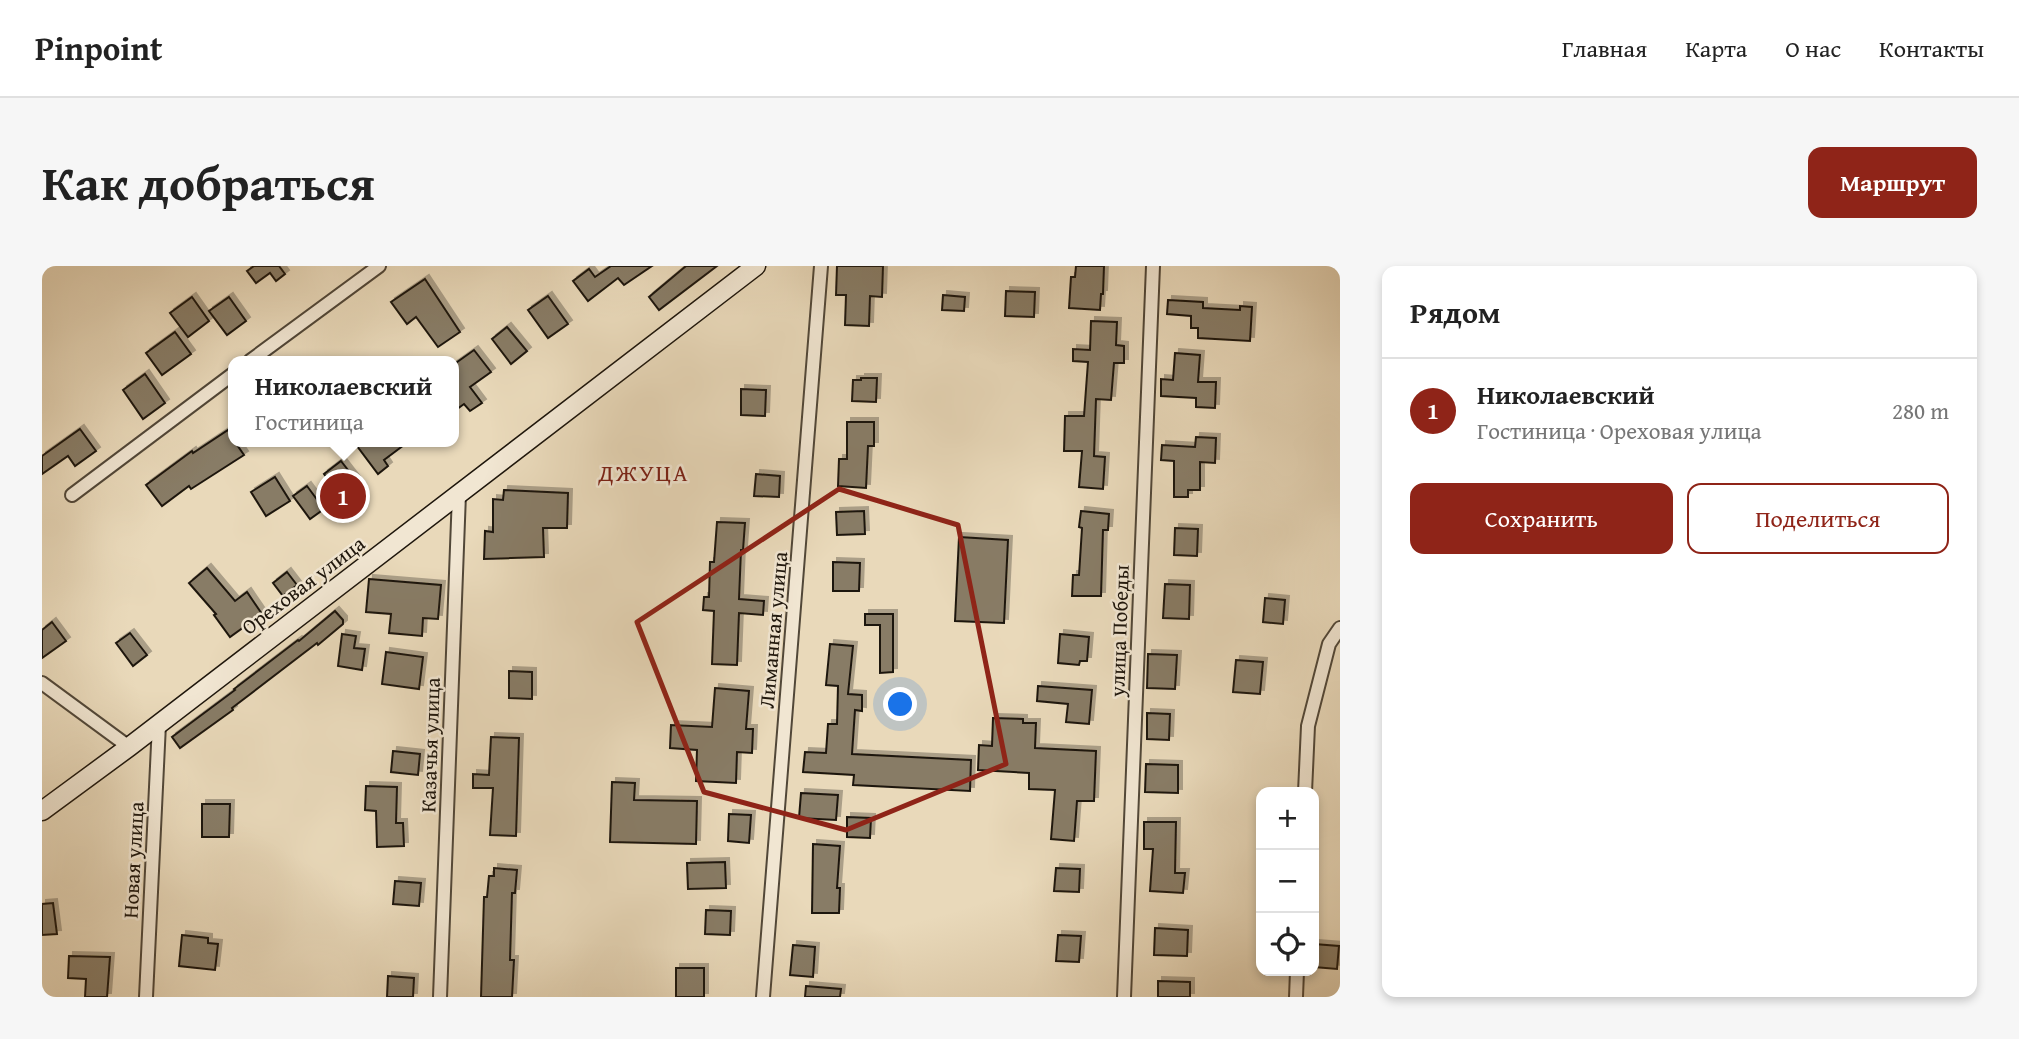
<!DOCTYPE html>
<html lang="ru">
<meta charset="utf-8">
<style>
:root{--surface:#fff;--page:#f6f6f6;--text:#222;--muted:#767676;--line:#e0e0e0;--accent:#8f2418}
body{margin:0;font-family:"Gentium Book Plus",serif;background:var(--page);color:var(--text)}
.controls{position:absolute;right:21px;bottom:21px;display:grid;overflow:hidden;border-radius:14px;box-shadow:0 4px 10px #0003}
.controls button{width:63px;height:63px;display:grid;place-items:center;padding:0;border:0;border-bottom:2px solid var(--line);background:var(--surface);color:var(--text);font:35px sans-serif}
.you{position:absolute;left:859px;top:439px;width:24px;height:24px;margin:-18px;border:5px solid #fff;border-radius:50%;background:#1a73e8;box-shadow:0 0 0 10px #1a73e833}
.badge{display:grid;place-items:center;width:46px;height:46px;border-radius:50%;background:var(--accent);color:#fff;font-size:23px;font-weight:700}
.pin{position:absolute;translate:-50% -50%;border:4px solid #fff;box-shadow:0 2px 7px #0006}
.popup{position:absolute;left:186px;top:90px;width:231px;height:91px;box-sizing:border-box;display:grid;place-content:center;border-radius:14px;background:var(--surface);filter:drop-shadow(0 2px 5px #0005);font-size:23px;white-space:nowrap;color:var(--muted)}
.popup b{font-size:26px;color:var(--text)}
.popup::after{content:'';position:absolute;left:50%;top:100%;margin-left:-14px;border:14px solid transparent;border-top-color:var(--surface)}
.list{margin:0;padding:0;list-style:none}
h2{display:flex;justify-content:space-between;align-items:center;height:91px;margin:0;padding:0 28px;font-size:30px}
h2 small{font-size:23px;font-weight:400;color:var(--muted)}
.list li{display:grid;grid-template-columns:46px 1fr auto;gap:21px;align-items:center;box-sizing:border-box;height:105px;padding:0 28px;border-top:2px solid var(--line)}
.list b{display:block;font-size:26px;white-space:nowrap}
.list p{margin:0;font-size:23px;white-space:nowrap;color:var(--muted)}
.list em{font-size:23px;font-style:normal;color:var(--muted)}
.actions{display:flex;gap:14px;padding:21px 28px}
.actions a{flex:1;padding:16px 0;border:2px solid var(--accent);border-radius:14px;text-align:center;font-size:24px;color:var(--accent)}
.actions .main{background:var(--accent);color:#fff}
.icon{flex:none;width:38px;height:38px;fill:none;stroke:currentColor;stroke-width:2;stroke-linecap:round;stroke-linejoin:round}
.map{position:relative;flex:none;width:1298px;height:731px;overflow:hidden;border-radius:14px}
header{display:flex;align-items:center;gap:42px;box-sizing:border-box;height:98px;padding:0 35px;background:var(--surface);border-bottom:2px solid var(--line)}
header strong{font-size:33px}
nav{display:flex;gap:38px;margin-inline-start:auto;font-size:24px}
.intro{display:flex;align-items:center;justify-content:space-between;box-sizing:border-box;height:168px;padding:0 42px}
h1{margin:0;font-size:49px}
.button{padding:18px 32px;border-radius:14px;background:var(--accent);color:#fff;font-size:24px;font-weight:700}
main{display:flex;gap:42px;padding:0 42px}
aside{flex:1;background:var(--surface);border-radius:14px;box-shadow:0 4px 10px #0003}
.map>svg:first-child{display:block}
.building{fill:#887b66;stroke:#1e160c;stroke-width:2;filter:url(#shadow)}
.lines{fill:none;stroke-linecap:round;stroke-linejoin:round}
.street-casing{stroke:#514738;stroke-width:16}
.secondary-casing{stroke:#1e160c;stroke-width:21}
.street{stroke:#f1e6d2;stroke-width:12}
.secondary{stroke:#f1e6d2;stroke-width:18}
.marked{fill:none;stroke:#8f2418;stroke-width:5;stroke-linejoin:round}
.labels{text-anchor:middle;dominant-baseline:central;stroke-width:5;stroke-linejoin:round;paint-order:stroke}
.street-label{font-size:21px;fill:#1e160c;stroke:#f1e6d2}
.quarter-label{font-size:24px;letter-spacing:2px;fill:#7a1f14;stroke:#f1e6d2}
</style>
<header>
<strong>Pinpoint</strong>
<nav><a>Главная</a><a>Карта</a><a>О нас</a><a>Контакты</a></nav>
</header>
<div class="intro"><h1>Как добраться</h1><a class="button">Маршрут</a></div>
<main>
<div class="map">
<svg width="1298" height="731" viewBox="0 0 1298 731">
<defs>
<filter id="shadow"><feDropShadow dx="4" dy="-4" stdDeviation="0" flood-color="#0004"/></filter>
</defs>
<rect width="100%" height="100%" fill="#e9d9ba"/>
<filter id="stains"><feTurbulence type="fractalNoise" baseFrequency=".00286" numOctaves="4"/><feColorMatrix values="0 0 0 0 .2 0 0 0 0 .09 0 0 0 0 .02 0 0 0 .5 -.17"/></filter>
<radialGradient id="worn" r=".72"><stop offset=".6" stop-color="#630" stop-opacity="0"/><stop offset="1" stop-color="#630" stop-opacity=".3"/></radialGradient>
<!-- building -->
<g class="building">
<path d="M 212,0 L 237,0 L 243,8 L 234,15 L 228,7 L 214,17 L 205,5 Z"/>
<path d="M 569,0 L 610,0 L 582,19 L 576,12 L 546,35 L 531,15 L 547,3 L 553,11 Z"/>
<path d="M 644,0 L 675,0 L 617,44 L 607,31 Z"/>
<path d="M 795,0 L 841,0 L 840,31 L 828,30 L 827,60 L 803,59 L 804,29 L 794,29 Z"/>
<path d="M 1034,0 L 1062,0 L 1061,28 L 1059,28 L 1058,44 L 1027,42 L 1029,11 L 1033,11 Z"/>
<path d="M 383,13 L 418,66 L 396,81 L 374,51 L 365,58 L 349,36 Z"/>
<path d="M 964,25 L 993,26 L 992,51 L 963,50 Z"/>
<path d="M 901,29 L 923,31 L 922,45 L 900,44 Z"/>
<path d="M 506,30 L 526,58 L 506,72 L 486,44 Z"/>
<path d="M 150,31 L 167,55 L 146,71 L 128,47 Z"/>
<path d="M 187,31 L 204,55 L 185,69 L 167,45 Z"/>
<path d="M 1126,34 L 1161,36 L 1161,42 L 1198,44 L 1198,40 L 1210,41 L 1208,75 L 1156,72 L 1156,62 L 1149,62 L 1149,50 L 1125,48 Z"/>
<path d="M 1049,55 L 1075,56 L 1074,79 L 1082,80 L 1082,97 L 1072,97 L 1069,134 L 1054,133 L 1052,190 L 1063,191 L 1061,223 L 1037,221 L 1040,185 L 1022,185 L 1023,150 L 1042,150 L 1046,96 L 1031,95 L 1031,83 L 1048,84 Z"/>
<path d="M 465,61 L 485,85 L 469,98 L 450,73 Z"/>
<path d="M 133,66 L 149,88 L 120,109 L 104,87 Z"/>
<path d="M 432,84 L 449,106 L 428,121 L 440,137 L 428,145 L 422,138 L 411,146 L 411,99 Z"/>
<path d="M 1133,87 L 1158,89 L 1156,116 L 1174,116 L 1173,142 L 1154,141 L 1154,132 L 1119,130 L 1119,113 L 1131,114 Z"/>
<path d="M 103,108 L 123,137 L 101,153 L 81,124 Z"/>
<path d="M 819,112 L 835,112 L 834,136 L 810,135 L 811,114 L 819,114 Z"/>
<path d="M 699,123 L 724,124 L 723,150 L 699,149 Z"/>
<path d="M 805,156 L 832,156 L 832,180 L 826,180 L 824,222 L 796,220 L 797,193 L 805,193 Z"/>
<path d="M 38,163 L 54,185 L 33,200 L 26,190 L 0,208 L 0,190 Z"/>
<path d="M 186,164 L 191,172 L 191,176 L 193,176 L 202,189 L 149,223 L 147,220 L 120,240 L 104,219 L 150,185 L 151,187 Z"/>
<path d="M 1154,171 L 1174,172 L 1173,197 L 1158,196 L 1158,224 L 1146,224 L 1146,231 L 1132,231 L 1132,195 L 1119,194 L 1120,179 L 1153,181 Z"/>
<path d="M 312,176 L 366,176 L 342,194 L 346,200 L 336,208 Z"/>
<path d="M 299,195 L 320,222 L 302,236 L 282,208 Z"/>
<path d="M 714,208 L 738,210 L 737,231 L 712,230 Z"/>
<path d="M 233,211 L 248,235 L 224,250 L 209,226 Z"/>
<path d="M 265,220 L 282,243 L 268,253 L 251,230 Z"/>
<path d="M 462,224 L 526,227 L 525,262 L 501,262 L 502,291 L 442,293 L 443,265 L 451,266 L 451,233 L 461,234 Z"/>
<path d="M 822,245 L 823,268 L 795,269 L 794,246 Z"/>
<path d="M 1039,245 L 1067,248 L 1066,264 L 1061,264 L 1059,330 L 1030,330 L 1031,309 L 1037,309 L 1040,262 L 1037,261 Z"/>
<path d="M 675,256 L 703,257 L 701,284 L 699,284 L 697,333 L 722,335 L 721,349 L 697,347 L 695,399 L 670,398 L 672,345 L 661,344 L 662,331 L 667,331 L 668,296 L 672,296 Z"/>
<path d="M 1133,262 L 1156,263 L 1155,290 L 1132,289 Z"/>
<path d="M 917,271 L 966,274 L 962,357 L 913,355 Z"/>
<path d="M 791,296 L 818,297 L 817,325 L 791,325 Z"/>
<path d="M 165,302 L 193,335 L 205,326 L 220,348 L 188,371 L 172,349 L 174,348 L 147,317 Z"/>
<path d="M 245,306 L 255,319 L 241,330 L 231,317 Z"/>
<path d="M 327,313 L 399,319 L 396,353 L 381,352 L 380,370 L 347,367 L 349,348 L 324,346 Z"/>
<path d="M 1123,318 L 1148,319 L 1147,353 L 1121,352 Z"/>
<path d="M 1223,332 L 1243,334 L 1241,358 L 1221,356 Z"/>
<path d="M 293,345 L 301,354 L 301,358 L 276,379 L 275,377 L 190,442 L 191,444 L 138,482 L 130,471 L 193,424 L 192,423 L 256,374 L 257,375 Z"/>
<path d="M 823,348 L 851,348 L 851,406 L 838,407 L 838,359 L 823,359 Z"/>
<path d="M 10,356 L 24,375 L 0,392 L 0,364 Z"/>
<path d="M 88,367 L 105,389 L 91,400 L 74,377 Z"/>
<path d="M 300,368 L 314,370 L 312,382 L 323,383 L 320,404 L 296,400 Z"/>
<path d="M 1018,368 L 1047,371 L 1045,395 L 1038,395 L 1037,399 L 1016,397 Z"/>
<path d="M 788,378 L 811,380 L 806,428 L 820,429 L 820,445 L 813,444 L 810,488 L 929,494 L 928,525 L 811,519 L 812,509 L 761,506 L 763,486 L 784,487 L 786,458 L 795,458 L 796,420 L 784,419 Z"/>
<path d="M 344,386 L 381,391 L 377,423 L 340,418 Z"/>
<path d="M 1106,388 L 1135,389 L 1133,423 L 1105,422 Z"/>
<path d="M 1194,394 L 1221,396 L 1218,428 L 1191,426 Z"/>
<path d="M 467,405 L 490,406 L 490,433 L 467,432 Z"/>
<path d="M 996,420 L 1050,424 L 1047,458 L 1024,456 L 1026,438 L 995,435 Z"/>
<path d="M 673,422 L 707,425 L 704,463 L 711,463 L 710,487 L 695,486 L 694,517 L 654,515 L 655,484 L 628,482 L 629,459 L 670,461 Z"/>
<path d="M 1105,447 L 1128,448 L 1127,474 L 1105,473 Z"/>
<path d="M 951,452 L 981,453 L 981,457 L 994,457 L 993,482 L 1054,485 L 1052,535 L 1035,535 L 1032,575 L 1009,573 L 1013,524 L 987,523 L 987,507 L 936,504 L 937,479 L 950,480 Z"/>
<path d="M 449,471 L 477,472 L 474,570 L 448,569 L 451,522 L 431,522 L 431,508 L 447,509 Z"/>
<path d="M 351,485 L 378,488 L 376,509 L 349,506 Z"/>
<path d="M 1104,498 L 1136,499 L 1136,527 L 1103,526 Z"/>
<path d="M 570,516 L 593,517 L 592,534 L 655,535 L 654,578 L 568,576 Z"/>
<path d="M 324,520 L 355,521 L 354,557 L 361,557 L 362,580 L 335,581 L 334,545 L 323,544 Z"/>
<path d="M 759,527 L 796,529 L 794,554 L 757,552 Z"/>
<path d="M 160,538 L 188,538 L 187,571 L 160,571 Z"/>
<path d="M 687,548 L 709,549 L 707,577 L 686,575 Z"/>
<path d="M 805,551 L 829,552 L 828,572 L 805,571 Z"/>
<path d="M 1102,556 L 1134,556 L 1133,607 L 1143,607 L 1141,627 L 1108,625 L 1111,583 L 1102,583 Z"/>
<path d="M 771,578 L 798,580 L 795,622 L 798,622 L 797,647 L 770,647 Z"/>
<path d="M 683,596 L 684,622 L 646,623 L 645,597 Z"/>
<path d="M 452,602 L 475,604 L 473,627 L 470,627 L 468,694 L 472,694 L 470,731 L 439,731 L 442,631 L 445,631 L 447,610 L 452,610 Z"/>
<path d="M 1014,602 L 1038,603 L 1037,626 L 1012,625 Z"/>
<path d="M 353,615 L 379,617 L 377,640 L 351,638 Z"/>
<path d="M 11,637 L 15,668 L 0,669 L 0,638 Z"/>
<path d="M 664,644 L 689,645 L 688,669 L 663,668 Z"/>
<path d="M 1113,662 L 1146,664 L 1145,690 L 1112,689 Z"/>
<path d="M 140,669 L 166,672 L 166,677 L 176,678 L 173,704 L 137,700 Z"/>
<path d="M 1016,669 L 1039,670 L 1037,696 L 1014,695 Z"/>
<path d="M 1272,678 L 1297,680 L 1295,703 L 1272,701 Z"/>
<path d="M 751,679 L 773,681 L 771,711 L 748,709 Z"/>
<path d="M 27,690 L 68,691 L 65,731 L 43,731 L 44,713 L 26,712 Z"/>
<rect x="634" y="702" width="28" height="29"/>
<path d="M 346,710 L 372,712 L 371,731 L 345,731 Z"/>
<path d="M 1116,715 L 1148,716 L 1148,731 L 1116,731 Z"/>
<path d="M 764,720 L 799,723 L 798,731 L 763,731 Z"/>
</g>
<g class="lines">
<!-- street casing -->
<g class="street-casing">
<g id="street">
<path d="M 208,95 L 337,0"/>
<path d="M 30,229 L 191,108"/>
<path d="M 0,417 L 87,481"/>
<path d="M 1263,526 L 1266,460 L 1287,378 L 1298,362"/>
<path d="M 104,731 L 117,458"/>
<path d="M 398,731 L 417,228"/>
<path d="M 721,731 L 779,0"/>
<path d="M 1082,731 L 1111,0"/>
<path d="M 1254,731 L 1255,705"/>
</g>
</g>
<!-- secondary casing -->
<g class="secondary-casing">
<path id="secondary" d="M 0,545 L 87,481 L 714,0"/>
</g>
<!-- street -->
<use href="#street" class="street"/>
<!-- secondary -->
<use href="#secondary" class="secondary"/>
</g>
<!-- marked area -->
<path class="marked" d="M 797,223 L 916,259 L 964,498 L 804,564 L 662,526 L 595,356 Z"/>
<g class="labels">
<!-- street labels -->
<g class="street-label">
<text transform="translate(261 319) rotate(-37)">Ореховая улица</text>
<text transform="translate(731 364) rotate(-85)">Лиманная улица</text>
<text transform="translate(1077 365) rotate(-88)">улица Победы</text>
<text transform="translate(388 479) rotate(-88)">Казачья улица</text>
<text transform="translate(91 594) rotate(-87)">Новая улица</text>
</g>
<!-- quarter labels -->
<g class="quarter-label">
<text x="602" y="206">ДЖУЦА</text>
</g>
</g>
<rect width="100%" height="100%" filter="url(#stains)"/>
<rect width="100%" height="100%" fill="url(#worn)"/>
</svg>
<div class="controls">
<button>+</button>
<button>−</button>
<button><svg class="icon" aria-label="locate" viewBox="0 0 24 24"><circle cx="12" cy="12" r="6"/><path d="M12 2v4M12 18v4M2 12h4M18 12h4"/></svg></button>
</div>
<div class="you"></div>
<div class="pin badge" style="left:301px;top:230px">1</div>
<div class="popup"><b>Николаевский</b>Гостиница</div>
</div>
<aside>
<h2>Рядом<small></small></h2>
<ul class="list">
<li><span class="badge">1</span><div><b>Николаевский</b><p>Гостиница · Ореховая улица</p></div><em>280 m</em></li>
</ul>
<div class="actions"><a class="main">Сохранить</a><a>Поделиться</a></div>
</aside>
</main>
